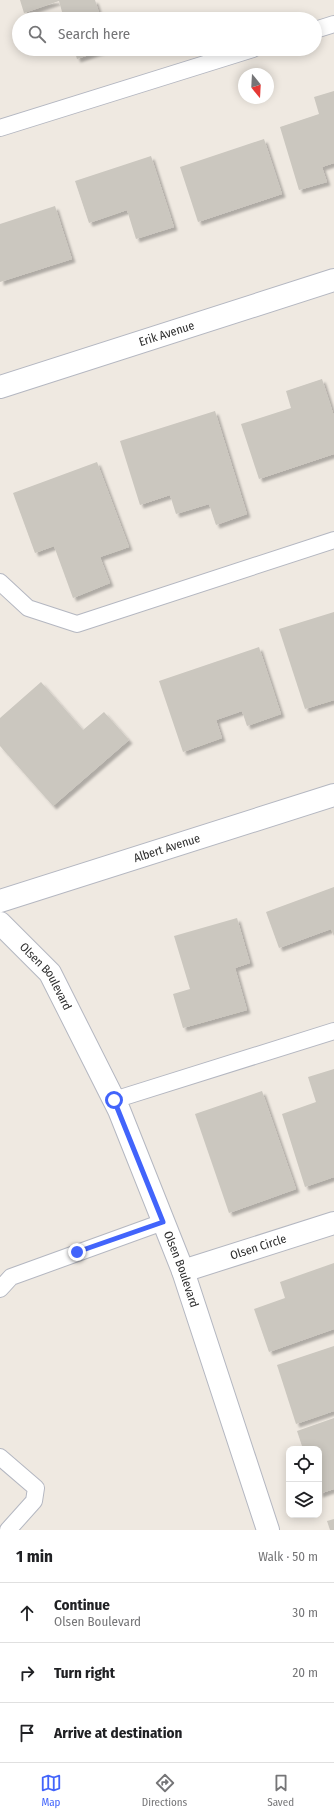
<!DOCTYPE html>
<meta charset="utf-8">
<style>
:root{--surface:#fff;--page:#f6f6f6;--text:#202124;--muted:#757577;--line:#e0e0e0;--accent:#4264fb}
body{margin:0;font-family:"Fira Sans Condensed",sans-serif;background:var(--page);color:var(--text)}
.controls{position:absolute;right:12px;bottom:12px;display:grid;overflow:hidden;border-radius:8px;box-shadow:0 2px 10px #0003}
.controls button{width:36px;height:36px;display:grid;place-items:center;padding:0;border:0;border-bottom:1px solid var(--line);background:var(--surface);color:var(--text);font:20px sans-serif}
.compass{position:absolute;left:238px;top:68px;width:36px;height:36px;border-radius:50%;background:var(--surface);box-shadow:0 2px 10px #0003;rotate:162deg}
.stop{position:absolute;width:12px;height:12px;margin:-9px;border:3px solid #4264fb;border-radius:50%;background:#fff}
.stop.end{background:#4264fb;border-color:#fff;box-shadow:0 1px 4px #0008}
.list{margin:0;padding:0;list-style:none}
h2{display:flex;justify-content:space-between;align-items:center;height:52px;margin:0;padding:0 16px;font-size:17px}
h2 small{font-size:13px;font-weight:400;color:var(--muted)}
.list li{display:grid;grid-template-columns:26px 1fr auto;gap:12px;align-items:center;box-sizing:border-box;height:60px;padding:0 16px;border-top:1px solid var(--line)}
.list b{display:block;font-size:15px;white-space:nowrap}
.list p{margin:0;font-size:13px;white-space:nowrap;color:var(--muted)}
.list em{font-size:13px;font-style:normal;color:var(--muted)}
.icon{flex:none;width:22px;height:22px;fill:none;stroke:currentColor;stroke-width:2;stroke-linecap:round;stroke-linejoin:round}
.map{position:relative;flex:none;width:334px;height:1530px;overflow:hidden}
.search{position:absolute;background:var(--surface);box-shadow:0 2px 10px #0003;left:12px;right:12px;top:12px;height:44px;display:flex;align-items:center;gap:10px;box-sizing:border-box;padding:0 14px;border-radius:22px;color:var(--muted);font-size:15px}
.sheet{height:232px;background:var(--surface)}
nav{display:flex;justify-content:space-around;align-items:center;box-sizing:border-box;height:56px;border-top:1px solid var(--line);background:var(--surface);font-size:11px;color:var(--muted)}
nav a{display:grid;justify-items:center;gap:2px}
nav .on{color:var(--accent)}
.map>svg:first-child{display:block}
.building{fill:#cbc7bf;filter:url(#shadow)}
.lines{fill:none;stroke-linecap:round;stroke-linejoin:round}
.service-casing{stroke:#b4b7c1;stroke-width:18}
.minor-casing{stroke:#b4b7c1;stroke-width:24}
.tertiary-casing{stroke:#b4b7c1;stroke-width:24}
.secondary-casing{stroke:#b4b7c1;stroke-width:24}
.service{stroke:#fff;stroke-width:16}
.minor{stroke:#fff;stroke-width:22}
.tertiary{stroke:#fff;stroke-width:22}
.secondary{stroke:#fff;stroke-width:22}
.route{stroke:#4264fb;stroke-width:5}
.labels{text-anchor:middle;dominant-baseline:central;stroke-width:3.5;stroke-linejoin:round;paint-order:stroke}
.street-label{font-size:12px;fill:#2e2e2e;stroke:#fff}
</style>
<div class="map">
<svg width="334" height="1530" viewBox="0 0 334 1530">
<defs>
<filter id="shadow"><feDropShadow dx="3.5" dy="3.5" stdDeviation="1" flood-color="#0004"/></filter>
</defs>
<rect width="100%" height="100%" fill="#efe9e1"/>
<!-- building -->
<g class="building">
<path d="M 20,0 L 95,0 L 101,19 L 64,19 L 59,1 L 24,13 Z"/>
<path d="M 74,49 L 107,49 L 77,59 Z"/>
<path d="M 334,91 L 334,163 L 322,167 L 327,182 L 299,190 L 280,127 L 319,114 L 314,97 Z"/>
<path d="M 264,139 L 282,194 L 198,222 L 180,167 Z"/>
<path d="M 151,156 L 174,227 L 136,239 L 127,210 L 89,223 L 75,181 Z"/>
<path d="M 55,206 L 72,259 L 0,282 L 0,224 Z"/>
<path d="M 322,379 L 334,416 L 334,454 L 259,479 L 241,424 L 291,408 L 286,391 Z"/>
<path d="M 215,411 L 247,514 L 216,525 L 209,504 L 176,514 L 170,495 L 140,505 L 120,441 Z"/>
<path d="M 97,462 L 129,547 L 100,557 L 110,583 L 73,598 L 54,546 L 35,553 L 13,493 Z"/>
<path d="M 334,612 L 334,700 L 305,709 L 279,629 Z"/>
<path d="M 259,647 L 281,714 L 247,726 L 242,711 L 216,720 L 222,738 L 183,752 L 159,681 Z"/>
<path d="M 41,682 L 83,730 L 104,712 L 129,740 L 53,806 L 0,746 L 0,718 Z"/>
<path d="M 334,887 L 334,936 L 331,929 L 279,948 L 266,912 Z"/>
<path d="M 237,918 L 250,963 L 235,968 L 247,1010 L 183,1028 L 173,994 L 190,989 L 174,936 Z"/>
<path d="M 334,1069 L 334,1177 L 305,1187 L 282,1114 L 316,1102 L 308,1077 Z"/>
<path d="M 262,1091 L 296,1189 L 229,1213 L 195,1114 Z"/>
<path d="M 334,1263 L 334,1329 L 269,1352 L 254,1309 L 285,1298 L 280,1282 Z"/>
<path d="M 334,1346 L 334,1411 L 296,1424 L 277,1365 Z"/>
<path d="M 334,1418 L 334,1489 L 319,1494 L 319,1449 L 303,1449 L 297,1431 Z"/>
<path d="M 334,1519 L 334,1530 L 330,1530 L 327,1521 Z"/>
</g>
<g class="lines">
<!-- service casing -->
<g class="service-casing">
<g id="service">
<path d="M 315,30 L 334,24"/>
<path d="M 0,128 L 253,49"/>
<path d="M 0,582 L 28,608 L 77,624 L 334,540"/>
<path d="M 114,1100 L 334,1031"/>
<path d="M 0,1289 L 11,1277 L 163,1222"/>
<path d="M 0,1457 L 36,1488 L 34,1501 L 8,1530"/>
</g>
</g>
<!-- minor casing -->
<g class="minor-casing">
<g id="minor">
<path id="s1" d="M 0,901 L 334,795"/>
<path id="s2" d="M 183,1271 L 334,1223"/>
</g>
</g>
<!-- tertiary casing -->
<g class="tertiary-casing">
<g id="tertiary">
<path id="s3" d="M 0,387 L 334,280"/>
</g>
</g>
<!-- secondary casing -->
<g class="secondary-casing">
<g id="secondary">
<path id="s4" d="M 0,923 L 50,973 L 119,1110 L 183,1271 L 268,1530"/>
</g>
</g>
<!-- service -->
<use href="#service" class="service"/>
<!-- minor -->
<use href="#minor" class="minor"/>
<!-- tertiary -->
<use href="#tertiary" class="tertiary"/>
<!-- secondary -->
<use href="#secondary" class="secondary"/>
</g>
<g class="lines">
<!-- route -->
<path class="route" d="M 77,1252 L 163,1222 L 114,1100"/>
</g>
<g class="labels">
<!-- street labels -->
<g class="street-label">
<text stroke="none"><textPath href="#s3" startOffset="175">Erik Avenue</textPath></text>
<text stroke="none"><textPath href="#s1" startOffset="175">Albert Avenue</textPath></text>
<text stroke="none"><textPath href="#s4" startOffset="71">Olsen Boulevard</textPath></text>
<text stroke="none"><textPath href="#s2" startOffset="79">Olsen Circle</textPath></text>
<text stroke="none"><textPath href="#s4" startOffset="395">Olsen Boulevard</textPath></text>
</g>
</g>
</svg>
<div class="controls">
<button><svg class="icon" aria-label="locate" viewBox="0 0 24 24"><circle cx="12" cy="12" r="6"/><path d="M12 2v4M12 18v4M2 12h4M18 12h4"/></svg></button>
<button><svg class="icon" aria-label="layers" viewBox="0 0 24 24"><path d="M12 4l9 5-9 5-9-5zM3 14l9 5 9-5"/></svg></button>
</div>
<svg class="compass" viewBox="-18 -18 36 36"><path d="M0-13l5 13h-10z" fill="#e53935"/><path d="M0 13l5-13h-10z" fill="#757577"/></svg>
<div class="stop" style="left:114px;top:1100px"></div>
<div class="stop end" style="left:77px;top:1252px"></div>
<div class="search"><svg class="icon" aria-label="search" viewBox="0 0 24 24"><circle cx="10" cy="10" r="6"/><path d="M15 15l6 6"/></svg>Search here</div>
</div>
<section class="sheet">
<h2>1 min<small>Walk · 50 m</small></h2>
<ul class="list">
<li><svg class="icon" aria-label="ahead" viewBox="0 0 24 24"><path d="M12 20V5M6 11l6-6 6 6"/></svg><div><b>Continue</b><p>Olsen Boulevard</p></div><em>30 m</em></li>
<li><svg class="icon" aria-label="right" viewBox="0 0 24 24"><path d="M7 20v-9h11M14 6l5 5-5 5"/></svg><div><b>Turn right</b></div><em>20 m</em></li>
<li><svg class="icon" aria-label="arrive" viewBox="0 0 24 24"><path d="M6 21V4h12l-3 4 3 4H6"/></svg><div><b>Arrive at destination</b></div></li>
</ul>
</section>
<nav>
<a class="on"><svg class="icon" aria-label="map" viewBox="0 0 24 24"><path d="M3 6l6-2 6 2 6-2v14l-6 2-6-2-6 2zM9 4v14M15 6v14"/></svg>Map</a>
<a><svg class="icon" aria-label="directions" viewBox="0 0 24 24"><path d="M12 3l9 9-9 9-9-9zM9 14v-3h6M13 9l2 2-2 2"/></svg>Directions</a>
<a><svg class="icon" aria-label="saved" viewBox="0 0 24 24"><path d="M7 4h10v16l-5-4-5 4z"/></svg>Saved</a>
</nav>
